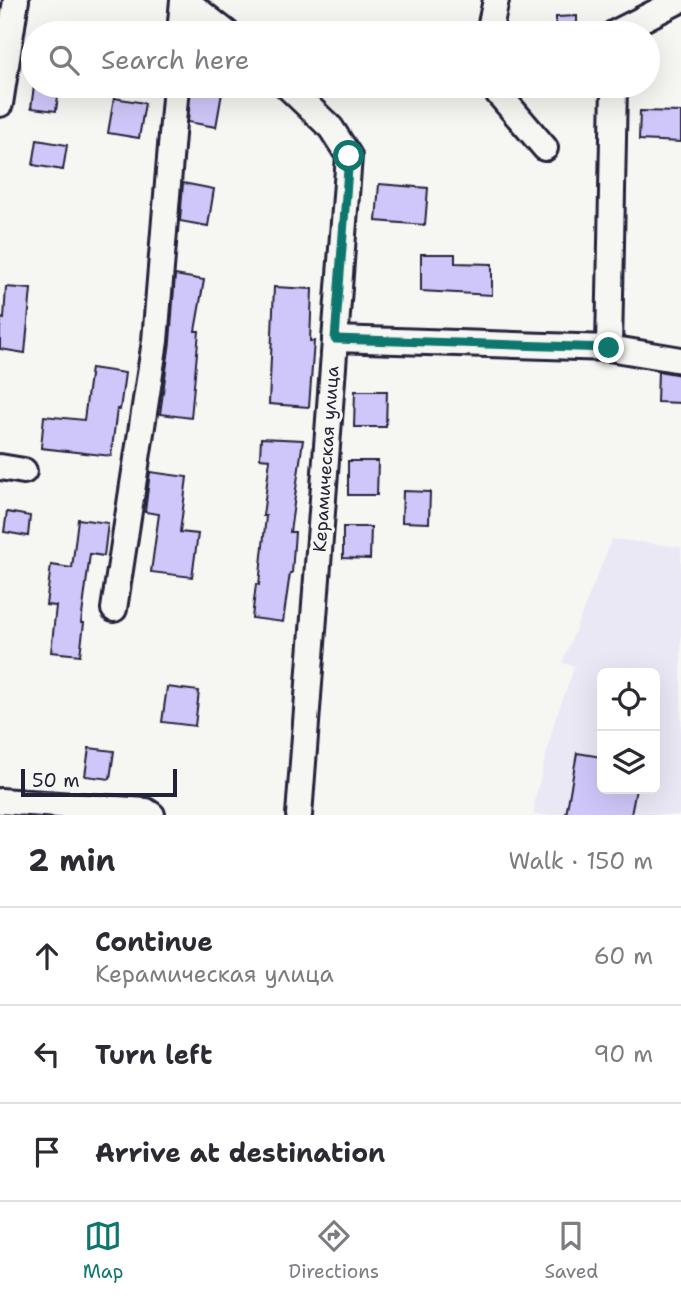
<!DOCTYPE html>
<meta charset="utf-8">
<style>
:root{--surface:#fff;--page:#f7f7f7;--text:#2b2b33;--muted:#7c7c81;--line:#e1e1e2;--accent:#0f766e}
body{margin:0;font-family:"Shantell Sans",sans-serif;background:var(--page);color:var(--text)}
.controls{position:absolute;right:21px;bottom:21px;display:grid;overflow:hidden;border-radius:10px;box-shadow:0 7px 28px #0002}
.controls button{width:63px;height:63px;display:grid;place-items:center;padding:0;border:0;border-bottom:2px solid var(--line);background:var(--surface);color:var(--text);font:35px sans-serif}
.scale{position:absolute;left:21px;bottom:18px;width:156px;box-sizing:border-box;padding-left:7px;border:4px solid #22223b;border-top:0;font-size:19px;line-height:24px;white-space:nowrap;color:#22223b;-webkit-text-stroke:5px #f6f6f2;paint-order:stroke}
.stop{position:absolute;width:21px;height:21px;margin:-16px;border:5px solid #0f766e;border-radius:50%;background:#fff}
.stop.end{background:#0f766e;border-color:#fff;box-shadow:0 2px 7px #0008}
.list{margin:0;padding:0;list-style:none}
h2{display:flex;justify-content:space-between;align-items:center;height:91px;margin:0;padding:0 28px;font-size:30px}
h2 small{font-size:23px;font-weight:400;color:var(--muted)}
.list li{display:grid;grid-template-columns:46px 1fr auto;gap:21px;align-items:center;box-sizing:border-box;height:98px;padding:0 28px;border-top:2px solid var(--line)}
.list b{display:block;font-size:26px;white-space:nowrap}
.list p{margin:0;font-size:23px;white-space:nowrap;color:var(--muted)}
.list em{font-size:23px;font-style:normal;color:var(--muted)}
.icon{flex:none;width:38px;height:38px;fill:none;stroke:currentColor;stroke-width:2;stroke-linecap:round;stroke-linejoin:round}
.map{position:relative;flex:none;width:681px;height:815px;overflow:hidden}
.search{position:absolute;background:var(--surface);box-shadow:0 7px 28px #0002;left:21px;right:21px;top:21px;height:77px;display:flex;align-items:center;gap:18px;box-sizing:border-box;padding:0 24px;border-radius:38px;color:var(--muted);font-size:26px}
.sheet{height:385px;background:var(--surface)}
nav{display:flex;justify-content:space-around;align-items:center;box-sizing:border-box;height:98px;border-top:2px solid var(--line);background:var(--surface);font-size:19px;color:var(--muted)}
nav a{display:grid;justify-items:center;gap:4px}
nav .on{color:var(--accent)}
.map>svg:first-child{display:block}
.built{fill:#eae8f4;fill-rule:evenodd}
.building{fill:#cfc7f9;stroke:#22223b;stroke-width:2}
.lines{fill:none;stroke-linecap:round;stroke-linejoin:round}
.minor-casing{stroke:#22223b;stroke-width:30}
.minor{stroke:#f6f6f2;stroke-width:24}
.route{stroke:#0f766e;stroke-width:9}
.labels{text-anchor:middle;dominant-baseline:central;stroke-width:6;stroke-linejoin:round;paint-order:stroke}
.street-label{font-size:18px;fill:#22223b;stroke:#f6f6f2}
</style>
<div class="map">
<svg width="681" height="815" viewBox="0 0 681 815">
<rect width="100%" height="100%" fill="#f6f6f2"/>
<filter id="ink" filterUnits="userSpaceOnUse"><feTurbulence type="fractalNoise" baseFrequency=".0143" numOctaves="2"/><feDisplacementMap in="SourceGraphic" scale="14" xChannelSelector="R" yChannelSelector="G"/><feConvolveMatrix kernelMatrix="1 2 1 2 8 2 1 2 1" color-interpolation-filters="sRGB"/></filter>
<g filter="url(#ink)">
<!-- built -->
<path class="built" d="M 612,539 L 681,547 L 681,815 L 534,815 L 535,799 L 555,720 L 575,666 L 562,663 ZM 602,673 L 655,673 L 655,789 L 602,789 Z"/>
<!-- building -->
<g class="building">
<path d="M 577,16 L 577,33 L 556,33 L 556,17 Z"/>
<path d="M 34,86 L 59,89 L 56,111 L 31,108 Z"/>
<path d="M 191,87 L 222,93 L 216,127 L 188,122 Z"/>
<path d="M 114,98 L 145,103 L 139,138 L 108,133 Z"/>
<path d="M 640,111 L 681,112 L 681,142 L 639,140 Z"/>
<path d="M 37,140 L 67,145 L 63,170 L 33,165 Z"/>
<path d="M 183,183 L 214,189 L 208,226 L 180,221 Z"/>
<path d="M 379,184 L 428,188 L 425,225 L 376,221 Z"/>
<path d="M 421,254 L 455,254 L 455,263 L 492,264 L 492,295 L 421,291 Z"/>
<path d="M 175,275 L 204,280 L 195,331 L 199,331 L 191,418 L 160,414 L 170,342 Z"/>
<path d="M 6,287 L 31,289 L 25,353 L 0,349 L 0,329 L 1,318 L 4,319 Z"/>
<path d="M 274,287 L 312,289 L 310,341 L 314,341 L 309,407 L 269,404 Z"/>
<path d="M 91,368 L 125,373 L 120,410 L 117,409 L 111,456 L 41,448 L 44,416 L 84,420 Z"/>
<path d="M 658,371 L 681,375 L 681,403 L 657,402 Z"/>
<path d="M 355,391 L 387,391 L 386,427 L 354,427 Z"/>
<path d="M 261,438 L 303,440 L 290,532 L 295,532 L 292,573 L 290,573 L 283,622 L 252,618 L 256,584 L 259,585 L 266,516 L 263,516 L 270,459 L 260,458 Z"/>
<path d="M 348,461 L 378,461 L 377,495 L 348,495 Z"/>
<path d="M 150,472 L 187,477 L 180,532 L 198,534 L 192,577 L 151,572 L 159,514 L 145,512 Z"/>
<path d="M 403,491 L 430,492 L 429,523 L 402,522 Z"/>
<path d="M 7,512 L 30,516 L 28,536 L 4,532 Z"/>
<path d="M 78,519 L 108,523 L 104,556 L 90,554 L 81,623 L 84,623 L 80,655 L 51,652 L 56,606 L 46,605 L 51,565 L 72,568 Z"/>
<path d="M 343,527 L 371,527 L 370,559 L 343,558 Z"/>
<path d="M 167,687 L 199,691 L 195,726 L 162,722 Z"/>
<path d="M 89,748 L 114,751 L 110,779 L 85,776 Z"/>
<path d="M 577,753 L 602,757 L 602,789 L 636,789 L 631,815 L 566,815 Z"/>
</g>
<g class="lines">
<!-- minor casing -->
<g class="minor-casing">
<g id="minor">
<path d="M 185,0 L 227,33"/>
<path d="M 180,33 L 183,0"/>
<path d="M 489,33 L 496,0"/>
<path d="M 615,33 L 680,0"/>
<path d="M 287,86 L 331,128 L 349,156 L 299,815"/>
<path d="M 492,86 L 545,148"/>
<path d="M 0,104 L 16,0"/>
<path d="M 335,339 L 609,348 L 681,360"/>
<path d="M 609,348 L 614,86"/>
<path d="M 0,467 L 24,471"/>
<path d="M 114,609 L 155,341 L 176,86"/>
<path d="M 0,801 L 146,811 L 152,815"/>
</g>
</g>
<!-- minor -->
<use href="#minor" class="minor"/>
</g>
</g>
<g class="lines" filter="url(#ink)">
<!-- route -->
<path class="route" d="M 349,156 L 335,339 L 609,348"/>
</g>
<g class="labels">
<!-- street labels -->
<g class="street-label">
<text transform="translate(326 459) rotate(-86)">Керамическая улица</text>
</g>
</g>
</svg>
<div class="controls">
<button><svg class="icon" aria-label="locate" viewBox="0 0 24 24"><circle cx="12" cy="12" r="6"/><path d="M12 2v4M12 18v4M2 12h4M18 12h4"/></svg></button>
<button><svg class="icon" aria-label="layers" viewBox="0 0 24 24"><path d="M12 4l9 5-9 5-9-5zM3 14l9 5 9-5"/></svg></button>
</div>
<div class="scale">50 m</div>
<div class="stop" style="left:349px;top:156px"></div>
<div class="stop end" style="left:609px;top:348px"></div>
<div class="search"><svg class="icon" aria-label="search" viewBox="0 0 24 24"><circle cx="10" cy="10" r="6"/><path d="M15 15l6 6"/></svg>Search here</div>
</div>
<section class="sheet">
<h2>2 min<small>Walk · 150 m</small></h2>
<ul class="list">
<li><svg class="icon" aria-label="ahead" viewBox="0 0 24 24"><path d="M12 20V5M6 11l6-6 6 6"/></svg><div><b>Continue</b><p>Керамическая улица</p></div><em>60 m</em></li>
<li><svg class="icon" aria-label="left" viewBox="0 0 24 24"><path d="M17 20v-9H6M10 6l-5 5 5 5"/></svg><div><b>Turn left</b></div><em>90 m</em></li>
<li><svg class="icon" aria-label="arrive" viewBox="0 0 24 24"><path d="M6 21V4h12l-3 4 3 4H6"/></svg><div><b>Arrive at destination</b></div></li>
</ul>
</section>
<nav>
<a class="on"><svg class="icon" aria-label="map" viewBox="0 0 24 24"><path d="M3 6l6-2 6 2 6-2v14l-6 2-6-2-6 2zM9 4v14M15 6v14"/></svg>Map</a>
<a><svg class="icon" aria-label="directions" viewBox="0 0 24 24"><path d="M12 3l9 9-9 9-9-9zM9 14v-3h6M13 9l2 2-2 2"/></svg>Directions</a>
<a><svg class="icon" aria-label="saved" viewBox="0 0 24 24"><path d="M7 4h10v16l-5-4-5 4z"/></svg>Saved</a>
</nav>
